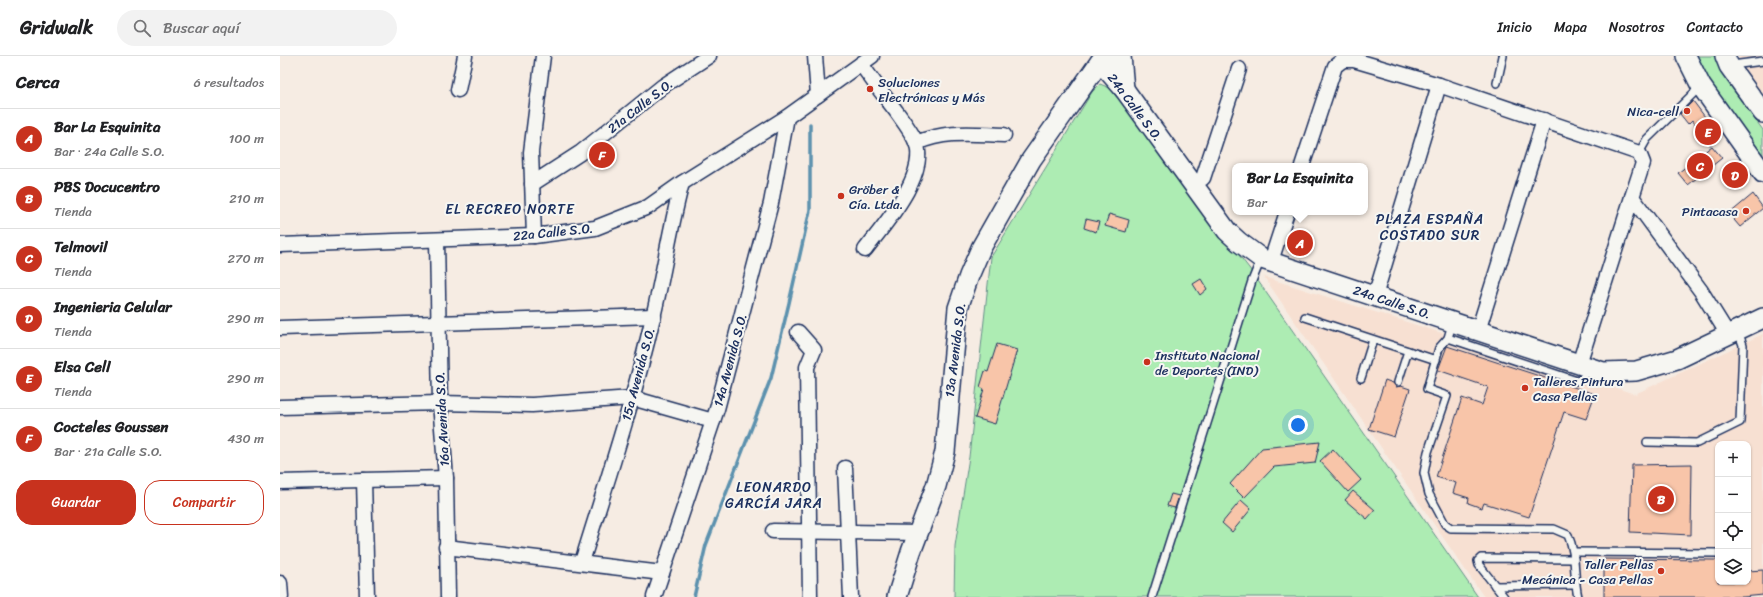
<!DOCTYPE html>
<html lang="es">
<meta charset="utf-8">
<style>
:root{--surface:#fff;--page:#f2f2f2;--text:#202124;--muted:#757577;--line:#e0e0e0;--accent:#c8321e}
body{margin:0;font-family:Sriracha,sans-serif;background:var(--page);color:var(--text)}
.controls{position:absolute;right:12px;bottom:12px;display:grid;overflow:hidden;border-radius:8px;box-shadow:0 1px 3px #0004}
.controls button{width:36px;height:36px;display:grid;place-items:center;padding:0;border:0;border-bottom:1px solid var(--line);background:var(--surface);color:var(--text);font:20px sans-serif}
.you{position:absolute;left:1018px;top:369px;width:14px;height:14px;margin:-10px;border:3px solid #fff;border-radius:50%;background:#1a73e8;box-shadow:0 0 0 6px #1a73e833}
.badge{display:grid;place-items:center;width:26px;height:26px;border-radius:50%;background:var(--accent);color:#fff;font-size:13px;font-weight:700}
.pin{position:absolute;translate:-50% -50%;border:2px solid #fff;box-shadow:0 1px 4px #0006}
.popup{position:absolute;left:952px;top:107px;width:136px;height:52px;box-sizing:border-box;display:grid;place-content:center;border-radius:8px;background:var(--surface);filter:drop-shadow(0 1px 3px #0005);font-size:13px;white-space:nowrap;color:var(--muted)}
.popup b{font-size:15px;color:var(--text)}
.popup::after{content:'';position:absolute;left:50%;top:100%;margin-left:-8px;border:8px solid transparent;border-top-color:var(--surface)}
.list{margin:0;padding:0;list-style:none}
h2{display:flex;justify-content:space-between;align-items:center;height:52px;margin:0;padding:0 16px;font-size:17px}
h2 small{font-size:13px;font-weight:400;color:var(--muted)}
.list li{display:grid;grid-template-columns:26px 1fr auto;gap:12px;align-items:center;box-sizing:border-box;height:60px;padding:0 16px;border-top:1px solid var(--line)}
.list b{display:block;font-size:15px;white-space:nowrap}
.list p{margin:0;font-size:13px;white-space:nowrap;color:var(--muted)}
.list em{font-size:13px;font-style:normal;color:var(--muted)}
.actions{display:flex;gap:8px;padding:12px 16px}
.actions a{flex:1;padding:9px 0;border:1px solid var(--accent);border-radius:16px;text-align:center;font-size:14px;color:var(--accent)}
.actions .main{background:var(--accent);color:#fff}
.icon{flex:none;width:22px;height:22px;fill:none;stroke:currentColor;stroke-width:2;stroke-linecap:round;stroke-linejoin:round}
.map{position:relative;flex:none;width:1483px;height:541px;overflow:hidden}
header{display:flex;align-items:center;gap:24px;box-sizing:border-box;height:56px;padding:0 20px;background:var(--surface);border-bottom:1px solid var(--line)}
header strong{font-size:19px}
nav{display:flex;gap:22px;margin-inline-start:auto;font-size:14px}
.search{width:280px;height:36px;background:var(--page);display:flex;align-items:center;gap:10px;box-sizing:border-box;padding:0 14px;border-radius:22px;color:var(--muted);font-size:15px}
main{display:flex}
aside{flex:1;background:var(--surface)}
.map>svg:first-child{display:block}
.built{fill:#f7e0d2;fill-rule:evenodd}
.green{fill:#adecb3;stroke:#648e88}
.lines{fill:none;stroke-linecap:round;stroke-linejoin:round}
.stream{stroke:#5b91ae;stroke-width:3.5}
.building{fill:#f8c5a9;stroke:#1b2f5e}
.lane-casing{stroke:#1b2f5e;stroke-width:10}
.street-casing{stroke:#1b2f5e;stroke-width:17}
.secondary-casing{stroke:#1b2f5e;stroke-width:22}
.lane{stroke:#f6f6f2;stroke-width:7}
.street{stroke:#f6f6f2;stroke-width:14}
.secondary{stroke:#f6f6f2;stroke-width:19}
.poi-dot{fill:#c8321e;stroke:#f6f6f2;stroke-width:1.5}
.labels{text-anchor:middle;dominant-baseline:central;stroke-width:4;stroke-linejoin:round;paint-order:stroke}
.poi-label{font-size:13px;fill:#1b2f5e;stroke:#f6f6f2;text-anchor:start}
.street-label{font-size:13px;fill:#1b2f5e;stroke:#f6f6f2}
.neighbourhood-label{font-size:14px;letter-spacing:1px;fill:#1b2f5e;stroke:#f6f6f2}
</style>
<header>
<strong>Gridwalk</strong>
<div class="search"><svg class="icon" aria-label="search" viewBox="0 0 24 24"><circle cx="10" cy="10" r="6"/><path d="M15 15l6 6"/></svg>Buscar aquí</div>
<nav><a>Inicio</a><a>Mapa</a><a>Nosotros</a><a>Contacto</a></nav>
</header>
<main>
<aside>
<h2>Cerca<small>6 resultados</small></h2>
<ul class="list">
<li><span class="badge">A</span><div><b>Bar La Esquinita</b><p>Bar · 24a Calle S.O.</p></div><em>100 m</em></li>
<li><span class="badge">B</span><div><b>PBS Docucentro</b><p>Tienda</p></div><em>210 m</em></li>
<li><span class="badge">C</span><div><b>Telmovil</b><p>Tienda</p></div><em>270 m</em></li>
<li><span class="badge">D</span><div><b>Ingenieria Celular</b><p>Tienda</p></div><em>290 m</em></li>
<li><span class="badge">E</span><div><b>Elsa Cell</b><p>Tienda</p></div><em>290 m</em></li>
<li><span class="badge">F</span><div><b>Cocteles Goussen</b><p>Bar · 21a Calle S.O.</p></div><em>430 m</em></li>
</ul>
<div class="actions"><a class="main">Guardar</a><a>Compartir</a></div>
</aside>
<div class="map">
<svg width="1483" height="541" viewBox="0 0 1483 541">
<rect width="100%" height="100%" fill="#f6ece3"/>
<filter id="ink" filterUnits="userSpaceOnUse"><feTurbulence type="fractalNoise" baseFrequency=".025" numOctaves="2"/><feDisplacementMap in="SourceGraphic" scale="8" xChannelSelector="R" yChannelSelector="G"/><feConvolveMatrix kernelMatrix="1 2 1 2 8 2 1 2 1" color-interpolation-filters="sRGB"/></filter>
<g filter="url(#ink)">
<!-- built -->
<g class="built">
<path d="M 1458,0 L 1483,0 L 1483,39 L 1469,22 Z"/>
<path d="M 984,221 L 1355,338 L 1483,278 L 1483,541 L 1204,541 ZM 1438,388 L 1468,388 L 1468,526 L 1438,526 Z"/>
</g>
<!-- green -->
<g class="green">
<path d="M 1412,0 L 1435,0 L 1454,35 L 1483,74 L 1483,105 Z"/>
<path d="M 820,28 L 830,32 L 969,212 L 1198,541 L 674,541 L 675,490 L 689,401 L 711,201 L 812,36 Z"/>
</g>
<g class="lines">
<!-- stream -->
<path class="stream" d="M 414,541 L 426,489 L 491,322 L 509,247 L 530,154 L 530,68"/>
</g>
<!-- building -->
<g class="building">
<path d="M 1413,45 L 1440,81 L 1430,89 L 1412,64 L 1408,68 L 1400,58 Z"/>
<path d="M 1432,90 L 1442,102 L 1408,129 L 1398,117 Z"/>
<path d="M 1473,138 L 1483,152 L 1460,171 L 1449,158 Z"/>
<path d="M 829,158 L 849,164 L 846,176 L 825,170 Z"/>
<path d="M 806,163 L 819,166 L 816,176 L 804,172 Z"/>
<path d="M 921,223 L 927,233 L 920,239 L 913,228 Z"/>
<path d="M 717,288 L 737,294 L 715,368 L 695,362 L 704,333 L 700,331 L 705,315 L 708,316 Z"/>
<path d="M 1167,290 L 1315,338 L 1306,363 L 1284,356 L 1249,461 L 1204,447 L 1202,452 L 1188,447 L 1189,442 L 1173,437 L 1176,427 L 1156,421 L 1182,342 L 1202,349 L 1208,331 L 1158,314 Z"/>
<path d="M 1105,324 L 1113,327 L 1116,331 L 1121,330 L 1130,333 L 1114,381 L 1089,373 Z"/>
<path d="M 1040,386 L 1035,407 L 994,411 L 964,442 L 950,428 L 982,392 Z"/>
<path d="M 1053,393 L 1081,424 L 1068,436 L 1040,405 Z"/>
<path d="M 1412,408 L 1411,479 L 1350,476 L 1352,409 Z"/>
<path d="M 1073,435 L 1095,454 L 1087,463 L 1065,444 Z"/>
<path d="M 891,438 L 899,440 L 895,452 L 887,450 Z"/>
<path d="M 961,444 L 971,453 L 952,476 L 942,467 Z"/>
<path d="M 1324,503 L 1438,504 L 1438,526 L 1468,526 L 1468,515 L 1483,514 L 1483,539 L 1463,541 L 1324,541 Z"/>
</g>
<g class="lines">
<!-- lane casing -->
<g class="lane-casing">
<g id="lane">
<path d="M 1452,9 L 1483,5"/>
<path d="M 1217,27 L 1223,0"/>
<path d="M 1359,97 L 1367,83 L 1420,31"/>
<path d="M 1025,261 L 1156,304"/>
<path d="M 1172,268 L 1168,282 L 1159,292 L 1147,333 L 1167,340 L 1148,396 L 1144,417 L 1149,438 L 1165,468 L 1171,472 L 1274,473 L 1288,479 C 1297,499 1293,520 1298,541"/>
<path d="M 1168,282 L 1297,325 L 1302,323 L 1309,313"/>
<path d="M 1081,322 L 1093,284"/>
<path d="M 1118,326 L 1128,295"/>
<path d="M 1367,386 L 1417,387 L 1460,366 L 1463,289 L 1458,275"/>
<path d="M 1294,496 L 1438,497"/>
<path d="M 1215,530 L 1295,529"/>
<path d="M 872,541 L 972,225 L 981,203"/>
<path d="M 1224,541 L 1199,509 L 1198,505 L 1201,502 L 1294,503"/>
</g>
</g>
<!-- street casing -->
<g class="street-casing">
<g id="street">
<path d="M 535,0 L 538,39"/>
<path d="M 581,8 C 592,24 604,40 616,55 C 623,65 631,75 636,86 C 649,119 603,170 585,194"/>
<path d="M 178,34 L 185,0"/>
<path d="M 636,87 C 667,74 692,78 724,79"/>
<path d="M 1022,110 L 1055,10 L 1063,4 L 1074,4 L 1159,29 L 1359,97 L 1363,107 L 1352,141 L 1421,235 L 1449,280"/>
<path d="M 252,128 L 300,97 L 383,30 L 429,0"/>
<path d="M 912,129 L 923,122 L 959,13"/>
<path d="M 254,180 L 251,96 L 263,0"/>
<path d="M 157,184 L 160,347 L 166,422 L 168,541"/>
<path d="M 0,189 L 254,180 L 315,172 L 368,151 L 402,127 L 507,61 L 592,0"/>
<path d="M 991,205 L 1007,156"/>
<path d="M 1095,240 L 1159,29"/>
<path d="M 0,272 L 374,260"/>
<path d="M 1198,275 L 1264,64"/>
<path d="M 518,276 L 534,294 L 527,311 L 530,541"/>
<path d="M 1299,308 L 1352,141"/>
<path d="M 0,351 L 160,347 L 252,349 L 352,342 L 433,365"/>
<path d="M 565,412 L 571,541"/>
<path d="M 84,424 L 87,541"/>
<path d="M 0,426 L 166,422"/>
<path d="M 493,475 L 640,477"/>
<path d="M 166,491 L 382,517"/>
<path d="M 302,506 C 327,425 354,344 373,261 C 384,216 390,171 402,127"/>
<path d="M 0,527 L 1,541"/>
<path d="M 374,541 L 437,353 L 491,147 L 507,61"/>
</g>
</g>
<!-- secondary casing -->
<g class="secondary-casing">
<g id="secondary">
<path d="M 841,0 L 844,33"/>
<path d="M 1406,0 L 1421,30 L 1483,117"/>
<path d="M 1445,0 L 1449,10 L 1483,57"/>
<path d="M 820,6 L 844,33 L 947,175 L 959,186 L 982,203 L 1323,316 L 1356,315 L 1397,303 L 1483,262"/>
<path d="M 617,541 L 631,496 L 656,430 L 665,396 L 678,252 L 689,220 L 701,192 L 751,104 L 824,0"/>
</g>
</g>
<!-- lane -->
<use href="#lane" class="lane"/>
<!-- street -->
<use href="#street" class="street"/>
<!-- secondary -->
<use href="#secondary" class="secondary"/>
</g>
</g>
<!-- markers -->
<g class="poi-dot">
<circle cx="590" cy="33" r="4"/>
<circle cx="1407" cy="55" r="4"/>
<circle cx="561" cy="140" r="4"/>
<circle cx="1466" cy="155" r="4"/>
<circle cx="867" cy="306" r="4"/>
<circle cx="1245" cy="332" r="4"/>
<circle cx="1381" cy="515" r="4"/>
</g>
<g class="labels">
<!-- poi labels -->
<g class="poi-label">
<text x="598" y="26">Soluciones<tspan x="598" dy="15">Electrónicas y Más</tspan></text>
<text x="1399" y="55" text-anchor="end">Nica-cell</text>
<text x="569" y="133">Gröber &amp;<tspan x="569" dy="15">Cía. Ltda.</tspan></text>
<text x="1458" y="155" text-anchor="end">Pintacasa</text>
<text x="875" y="299">Instituto Nacional<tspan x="875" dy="15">de Deportes (IND)</tspan></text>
<text x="1253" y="325">Talleres Pintura<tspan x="1253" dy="15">Casa Pellas</tspan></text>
<text x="1373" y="508" text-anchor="end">Taller Pellas<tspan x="1373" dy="15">Mecánica - Casa Pellas</tspan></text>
</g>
<!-- street labels -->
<g class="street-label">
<text transform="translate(360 50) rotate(-38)">21a Calle S.O.</text>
<text transform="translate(855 51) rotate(53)">24a Calle S.O.</text>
<text transform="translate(273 176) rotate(-6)">22a Calle S.O.</text>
<text transform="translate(1112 246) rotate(18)">24a Calle S.O.</text>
<text transform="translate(675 294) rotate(-83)">13a Avenida S.O.</text>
<text transform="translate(450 304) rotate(-75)">14a Avenida S.O.</text>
<text transform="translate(358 318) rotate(-75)">15a Avenida S.O.</text>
<text transform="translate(162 363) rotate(-93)">16a Avenida S.O.</text>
</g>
<!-- neighbourhood labels -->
<g class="neighbourhood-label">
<text x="230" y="153">EL RECREO NORTE</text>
<text x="1150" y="163">PLAZA ESPAÑA<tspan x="1150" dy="16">COSTADO SUR</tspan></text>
<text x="494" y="431">LEONARDO<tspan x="494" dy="16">GARCÍA JARA</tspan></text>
</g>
</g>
</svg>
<div class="controls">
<button>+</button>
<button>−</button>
<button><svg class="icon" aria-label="locate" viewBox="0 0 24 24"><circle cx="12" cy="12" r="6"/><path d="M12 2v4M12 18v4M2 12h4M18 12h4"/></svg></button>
<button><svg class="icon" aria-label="layers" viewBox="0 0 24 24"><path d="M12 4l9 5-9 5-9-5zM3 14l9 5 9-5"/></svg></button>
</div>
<div class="you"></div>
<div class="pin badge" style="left:1020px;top:187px">A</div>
<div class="popup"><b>Bar La Esquinita</b>Bar</div>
<div class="pin badge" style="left:1381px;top:443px">B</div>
<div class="pin badge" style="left:1420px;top:110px">C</div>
<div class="pin badge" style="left:1455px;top:119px">D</div>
<div class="pin badge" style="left:1428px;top:76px">E</div>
<div class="pin badge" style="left:322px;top:99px">F</div>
</div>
</main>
